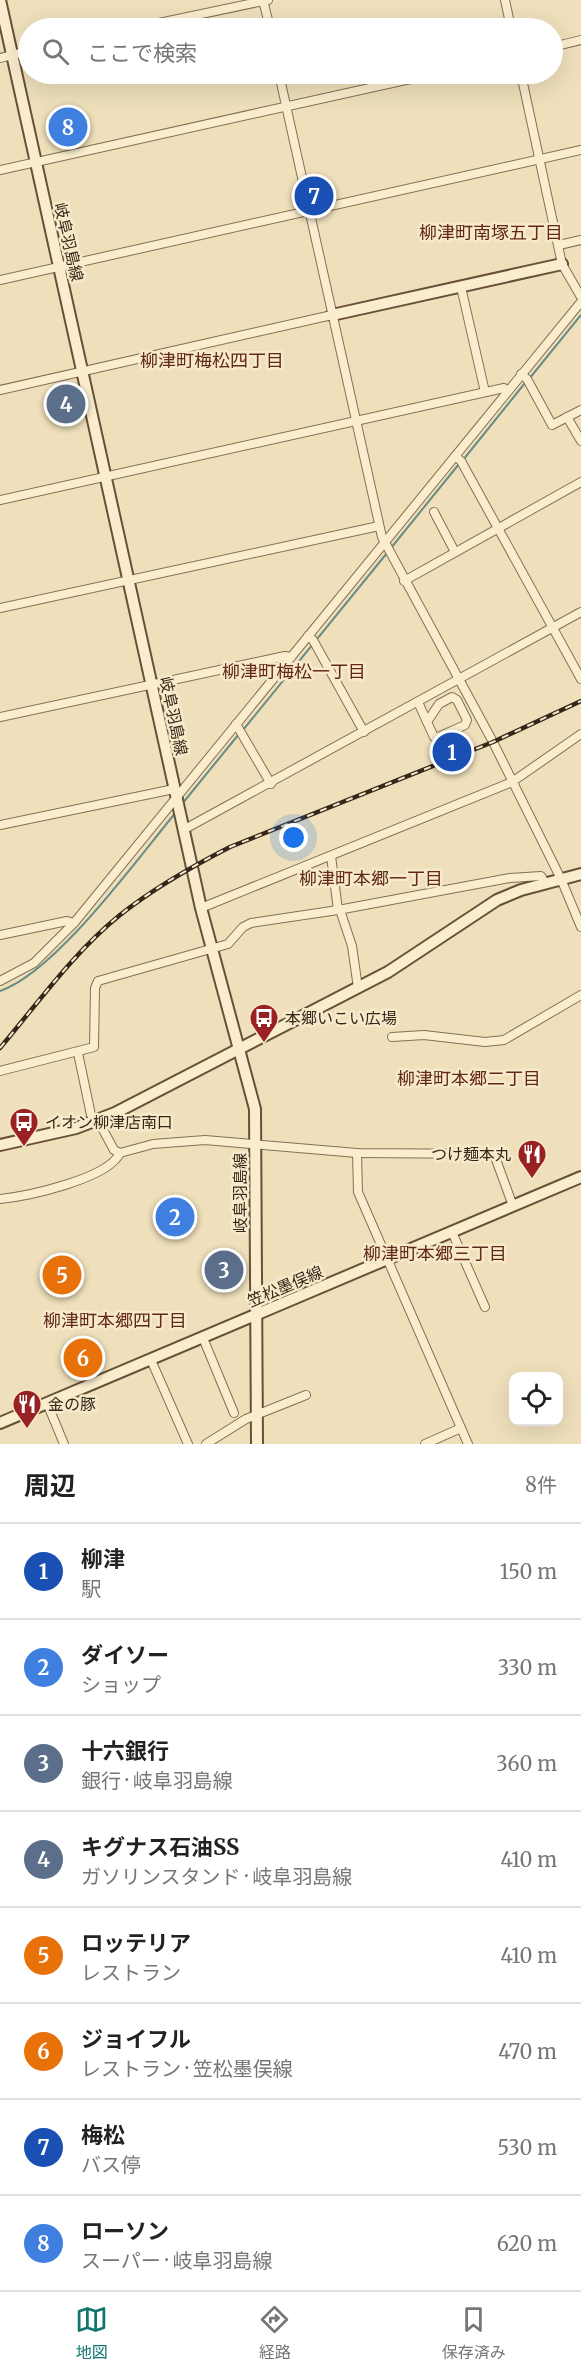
<!DOCTYPE html>
<html lang="ja">
<meta charset="utf-8">
<style>
:root{--surface:#fff;--page:#f6f6f6;--text:#222;--muted:#767676;--line:#e0e0e0;--accent:#0f766e}
body{margin:0;font-family:Merriweather,"Noto Sans JP",serif;background:var(--page);color:var(--text)}
.controls{position:absolute;right:18px;bottom:18px;display:grid;overflow:hidden;border-radius:12px;box-shadow:0 6px 24px #0002}
.controls button{width:54px;height:54px;display:grid;place-items:center;padding:0;border:0;border-bottom:2px solid var(--line);background:var(--surface);color:var(--text);font:30px sans-serif}
.you{position:absolute;left:294px;top:838px;width:21px;height:21px;margin:-15px;border:4px solid #fff;border-radius:50%;background:#1a73e8;box-shadow:0 0 0 9px #1a73e833}
.badge{display:grid;place-items:center;width:39px;height:39px;border-radius:50%;background:var(--accent);color:#fff;font-size:20px;font-weight:700}
.pin{position:absolute;translate:-50% -50%;border:3px solid #fff;box-shadow:0 2px 6px #0006}
.list{margin:0;padding:0;list-style:none}
h2{display:flex;justify-content:space-between;align-items:center;height:78px;margin:0;padding:0 24px;font-size:26px}
h2 small{font-size:20px;font-weight:400;color:var(--muted)}
.list li{display:grid;grid-template-columns:39px 1fr auto;gap:18px;align-items:center;box-sizing:border-box;height:96px;padding:0 24px;border-top:2px solid var(--line)}
.list b{display:block;font-size:22px;white-space:nowrap}
.list p{margin:0;font-size:20px;white-space:nowrap;color:var(--muted)}
.list em{font-size:20px;font-style:normal;color:var(--muted)}
.icon{flex:none;width:33px;height:33px;fill:none;stroke:currentColor;stroke-width:2;stroke-linecap:round;stroke-linejoin:round}
.map{position:relative;flex:none;width:581px;height:1444px;overflow:hidden}
.search{position:absolute;background:var(--surface);box-shadow:0 6px 24px #0002;left:18px;right:18px;top:18px;height:66px;display:flex;align-items:center;gap:15px;box-sizing:border-box;padding:0 21px;border-radius:33px;color:var(--muted);font-size:22px}
.sheet{height:846px;background:var(--surface)}
nav{display:flex;justify-content:space-around;align-items:center;box-sizing:border-box;height:84px;border-top:2px solid var(--line);background:var(--surface);font-size:16px;color:var(--muted)}
nav a{display:grid;justify-items:center;gap:3px}
nav .on{color:var(--accent)}
.map>svg:first-child{display:block}
.lines{fill:none;stroke-linecap:round;stroke-linejoin:round}
.stream{stroke:#678d84;stroke-width:2}
.street-casing{stroke:#866f54;stroke-width:10}
.secondary-casing{stroke:#685038;stroke-width:14}
.street{stroke:#faedce;stroke-width:8}
.secondary{stroke:#faedce;stroke-width:10}
.rail-casing{stroke:#35271a;stroke-width:4.5}
.rail{stroke:#f6eaca;stroke-width:2;stroke-dasharray:7;stroke-linecap:butt}
.labels{text-anchor:middle;dominant-baseline:central;stroke-width:5;stroke-linejoin:round;paint-order:stroke}
.street-label{font-size:16px;fill:#35271a;stroke:#f6eaca}
.poi-label{font-size:16px;fill:#35271a;stroke:#f6eaca;text-anchor:start}
.neighbourhood-label{font-size:18px;fill:#632818;stroke:#f6eaca}
</style>
<div class="map">
<svg width="581" height="1444" viewBox="0 0 581 1444">
<rect width="100%" height="100%" fill="#efe0bb"/>
<g class="lines">
<!-- stream -->
<g class="stream">
<path d="M 529,379 L 581,315"/>
<path d="M 463,460 L 525,383"/>
<path d="M 391,548 L 459,464"/>
<path d="M 243,730 L 387,553"/>
<path d="M 182,804 L 239,734"/>
<path d="M 0,991 C 56,972 137,859 177,811"/>
</g>
<!-- street casing -->
<g class="street-casing">
<g id="street">
<path d="M 263,0 L 270,28"/>
<path d="M 505,0 L 511,28"/>
<path d="M 135,28 L 268,0"/>
<path d="M 552,47 L 581,40"/>
<path d="M 0,58 L 28,51"/>
<path d="M 279,74 L 382,537 L 493,742 L 561,879 L 581,927"/>
<path d="M 521,74 L 562,264 L 581,297"/>
<path d="M 0,170 L 433,74"/>
<path d="M 559,245 L 581,240"/>
<path d="M 0,280 L 581,150"/>
<path d="M 461,287 L 485,392"/>
<path d="M 521,374 L 527,379 L 552,425 L 581,410"/>
<path d="M 0,390 L 332,315"/>
<path d="M 567,417 L 581,441"/>
<path d="M 455,456 L 461,461 L 581,679"/>
<path d="M 0,500 L 504,388 L 508,390"/>
<path d="M 434,512 L 455,552"/>
<path d="M 404,581 L 581,482"/>
<path d="M 0,608 L 379,526"/>
<path d="M 308,636 L 313,640 L 364,732"/>
<path d="M 418,702 L 427,722 L 439,704 L 452,697 L 457,700 L 467,720 L 465,725 L 438,737 L 434,737 L 427,722"/>
<path d="M 0,717 L 285,656 L 291,657"/>
<path d="M 236,724 L 271,784"/>
<path d="M 0,825 L 174,789"/>
<path d="M 183,830 L 581,612"/>
<path d="M 331,856 L 338,910"/>
<path d="M 201,908 L 512,782 L 581,734"/>
<path d="M 340,910 L 352,946 L 358,988"/>
<path d="M 0,935 L 67,921 L 74,923"/>
<path d="M 0,981 L 34,963 L 74,923 L 581,302"/>
<path d="M 392,1037 L 424,1035 L 485,1042 L 504,1040 L 581,995"/>
<path d="M 78,1053 L 91,1115 L 101,1126 L 114,1150 L 120,1153 L 153,1144 L 205,1140 L 357,1153 L 494,1154 L 513,1206"/>
<path d="M 0,1071 L 94,1047 L 95,988 L 98,981 L 228,944 L 243,927 L 251,923 L 338,910 L 510,878 L 541,876 L 545,883"/>
<path d="M 357,1153 L 358,1192 L 468,1444"/>
<path d="M 0,1199 C 28,1196 108,1179 120,1153"/>
<path d="M 452,1232 L 485,1307"/>
<path d="M 203,1338 L 234,1413"/>
<path d="M 151,1360 L 188,1444"/>
<path d="M 47,1403 L 64,1444"/>
<path d="M 206,1444 L 246,1419 L 306,1395"/>
<path d="M 425,1444 L 461,1428"/>
</g>
</g>
<!-- secondary casing -->
<g class="secondary-casing">
<g id="secondary">
<path d="M 0,0 L 201,908 L 255,1109 L 257,1444"/>
<path d="M 332,315 L 562,264"/>
<path d="M 0,1145 L 76,1128 L 115,1113 L 388,972 L 497,900 L 521,890 L 581,874"/>
<path d="M 0,1423 L 581,1177"/>
</g>
</g>
<!-- street -->
<use href="#street" class="street"/>
<!-- secondary -->
<use href="#secondary" class="secondary"/>
<!-- rail casing -->
<g class="rail-casing">
<path id="rail" d="M 0,1048 C 38,1003 74,952 120,915 C 154,888 191,867 230,847 L 493,742 L 581,701"/>
</g>
<!-- rail -->
<use href="#rail" class="rail"/>
</g>
<!-- icons -->
<defs>
<g id="bus-pin" transform="scale(1.5)"><path d="M0 17L-7.5 6A9.5 9.5 0 1 1 7.5 6Z" fill="#982223" stroke="#f6eaca"/><path d="M-5-6H5V4H4V6H2V4H-2V6H-4V4H-5ZM-3.5-4V0h7V-4ZM-3.5 1.2v1.5H-2V1.2ZM2 1.2v1.5H3.5V1.2Z" fill="#fff"/></g>
<g id="restaurant-pin" transform="scale(1.5)"><path d="M0 17L-7.5 6A9.5 9.5 0 1 1 7.5 6Z" fill="#982223" stroke="#f6eaca"/><path d="M-5-6h1v4h1v-4h1v4h1v-4h1v5L-1.5 .5V6h-2V.5L-5-1ZM5-6V6H3V1.5H1.5Q1.5-4 5-6Z" fill="#fff"/></g>
</defs>
<g fill-rule="evenodd">
<use href="#bus-pin" x="264" y="1018"/>
<use href="#bus-pin" x="24" y="1122"/>
<use href="#restaurant-pin" x="532" y="1154"/>
<use href="#restaurant-pin" x="27" y="1404"/>
</g>
<g class="labels">
<!-- street labels -->
<g class="street-label">
<text transform="translate(69 242) rotate(77)">岐阜羽島線</text>
<text transform="translate(174 716) rotate(78)">岐阜羽島線</text>
<text transform="translate(240 1193) rotate(-90)">岐阜羽島線</text>
<text transform="translate(285 1286) rotate(-23)">笠松墨俣線</text>
</g>
<!-- poi labels -->
<g class="poi-label">
<text x="285" y="1018">本郷いこい広場</text>
<text x="45" y="1122">イオン柳津店南口</text>
<text x="511" y="1154" text-anchor="end">つけ麺本丸</text>
<text x="48" y="1404">金の豚</text>
</g>
<!-- neighbourhood labels -->
<g class="neighbourhood-label">
<text x="491" y="232">柳津町南塚五丁目</text>
<text x="212" y="360">柳津町梅松四丁目</text>
<text x="294" y="671">柳津町梅松一丁目</text>
<text x="371" y="878">柳津町本郷一丁目</text>
<text x="469" y="1078">柳津町本郷二丁目</text>
<text x="435" y="1253">柳津町本郷三丁目</text>
<text x="115" y="1320">柳津町本郷四丁目</text>
</g>
</g>
</svg>
<div class="controls">
<button><svg class="icon" aria-label="locate" viewBox="0 0 24 24"><circle cx="12" cy="12" r="6"/><path d="M12 2v4M12 18v4M2 12h4M18 12h4"/></svg></button>
</div>
<div class="you"></div>
<div class="pin badge" style="left:452px;top:752px;background:#1a4fb4">1</div>
<div class="pin badge" style="left:175px;top:1217px;background:#3f7fe0">2</div>
<div class="pin badge" style="left:224px;top:1270px;background:#5c6f8a">3</div>
<div class="pin badge" style="left:66px;top:404px;background:#5c6f8a">4</div>
<div class="pin badge" style="left:62px;top:1275px;background:#e8710a">5</div>
<div class="pin badge" style="left:83px;top:1358px;background:#e8710a">6</div>
<div class="pin badge" style="left:314px;top:196px;background:#1a4fb4">7</div>
<div class="pin badge" style="left:68px;top:127px;background:#3f7fe0">8</div>
<div class="search"><svg class="icon" aria-label="search" viewBox="0 0 24 24"><circle cx="10" cy="10" r="6"/><path d="M15 15l6 6"/></svg>ここで検索</div>
</div>
<section class="sheet">
<h2>周辺<small>8件</small></h2>
<ul class="list">
<li><span class="badge" style="background:#1a4fb4">1</span><div><b>柳津</b><p>駅</p></div><em>150 m</em></li>
<li><span class="badge" style="background:#3f7fe0">2</span><div><b>ダイソー</b><p>ショップ</p></div><em>330 m</em></li>
<li><span class="badge" style="background:#5c6f8a">3</span><div><b>十六銀行</b><p>銀行 · 岐阜羽島線</p></div><em>360 m</em></li>
<li><span class="badge" style="background:#5c6f8a">4</span><div><b>キグナス石油SS</b><p>ガソリンスタンド · 岐阜羽島線</p></div><em>410 m</em></li>
<li><span class="badge" style="background:#e8710a">5</span><div><b>ロッテリア</b><p>レストラン</p></div><em>410 m</em></li>
<li><span class="badge" style="background:#e8710a">6</span><div><b>ジョイフル</b><p>レストラン · 笠松墨俣線</p></div><em>470 m</em></li>
<li><span class="badge" style="background:#1a4fb4">7</span><div><b>梅松</b><p>バス停</p></div><em>530 m</em></li>
<li><span class="badge" style="background:#3f7fe0">8</span><div><b>ローソン</b><p>スーパー · 岐阜羽島線</p></div><em>620 m</em></li>
</ul>
</section>
<nav>
<a class="on"><svg class="icon" aria-label="map" viewBox="0 0 24 24"><path d="M3 6l6-2 6 2 6-2v14l-6 2-6-2-6 2zM9 4v14M15 6v14"/></svg>地図</a>
<a><svg class="icon" aria-label="directions" viewBox="0 0 24 24"><path d="M12 3l9 9-9 9-9-9zM9 14v-3h6M13 9l2 2-2 2"/></svg>経路</a>
<a><svg class="icon" aria-label="saved" viewBox="0 0 24 24"><path d="M7 4h10v16l-5-4-5 4z"/></svg>保存済み</a>
</nav>
